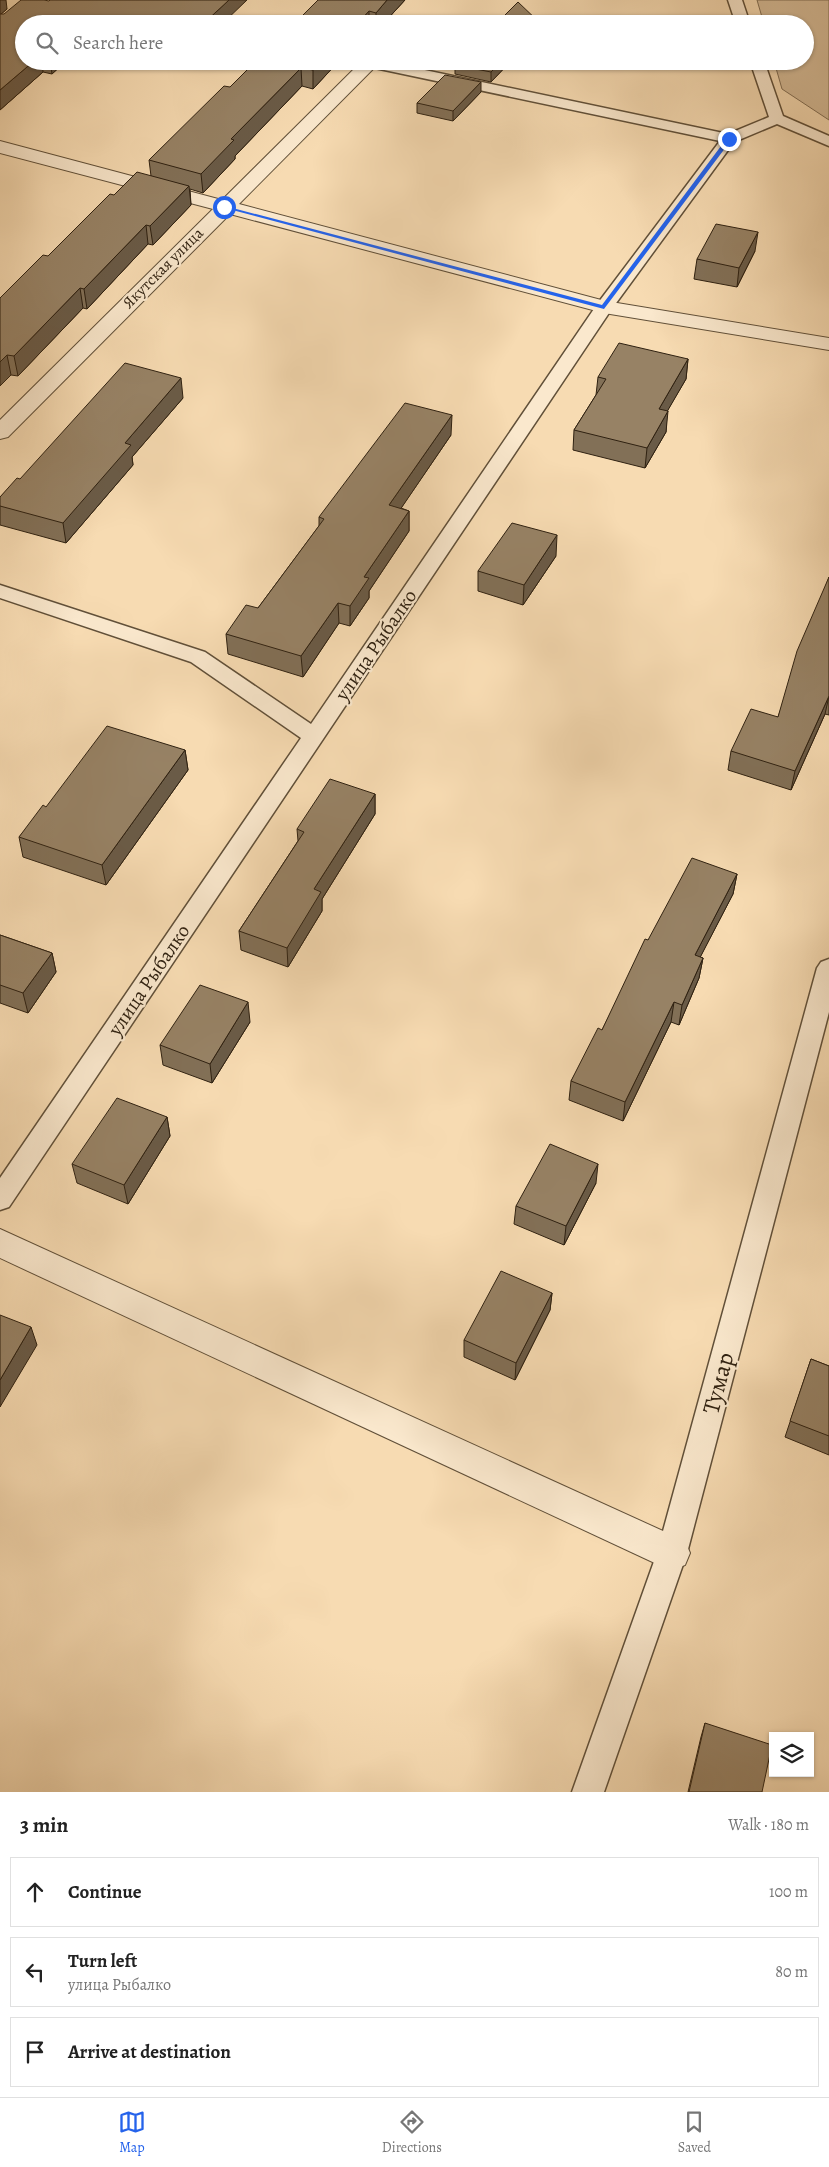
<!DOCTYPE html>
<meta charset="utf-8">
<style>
:root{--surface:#fff;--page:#f6f6f6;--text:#222;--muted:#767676;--line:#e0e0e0;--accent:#2563eb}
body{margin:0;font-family:Alegreya,serif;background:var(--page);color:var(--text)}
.controls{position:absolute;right:15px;bottom:15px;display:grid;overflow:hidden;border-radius:0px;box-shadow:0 1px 4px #0004}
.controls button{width:45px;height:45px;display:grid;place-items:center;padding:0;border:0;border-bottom:1px solid var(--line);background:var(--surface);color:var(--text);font:25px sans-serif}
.stop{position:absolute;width:15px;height:15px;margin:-11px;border:4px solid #2563eb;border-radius:50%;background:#fff}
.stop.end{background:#2563eb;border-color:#fff;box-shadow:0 1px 5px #0008}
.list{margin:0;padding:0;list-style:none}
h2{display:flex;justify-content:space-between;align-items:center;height:65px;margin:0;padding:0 20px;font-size:21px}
h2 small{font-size:16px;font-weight:400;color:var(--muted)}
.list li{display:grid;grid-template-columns:32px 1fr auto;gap:15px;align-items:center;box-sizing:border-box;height:70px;margin:0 10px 10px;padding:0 10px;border:1px solid var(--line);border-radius:0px}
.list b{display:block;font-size:19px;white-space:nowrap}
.list p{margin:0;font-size:16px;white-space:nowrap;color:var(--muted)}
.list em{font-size:16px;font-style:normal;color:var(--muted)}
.icon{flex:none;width:28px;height:28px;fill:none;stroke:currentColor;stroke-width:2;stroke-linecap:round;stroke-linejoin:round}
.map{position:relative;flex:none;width:829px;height:1792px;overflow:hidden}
.search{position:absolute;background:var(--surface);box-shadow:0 1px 4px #0004;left:15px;right:15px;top:15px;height:55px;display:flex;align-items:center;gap:12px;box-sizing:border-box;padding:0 18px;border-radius:28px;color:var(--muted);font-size:19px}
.sheet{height:305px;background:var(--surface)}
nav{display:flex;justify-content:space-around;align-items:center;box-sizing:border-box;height:70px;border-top:1px solid var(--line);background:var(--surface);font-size:14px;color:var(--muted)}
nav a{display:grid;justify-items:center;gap:2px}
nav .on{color:var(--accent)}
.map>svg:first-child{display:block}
.green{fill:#d5bb97;stroke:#826e54}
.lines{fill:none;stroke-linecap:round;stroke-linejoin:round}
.service-casing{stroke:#615039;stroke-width:3}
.minor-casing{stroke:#615039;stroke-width:2}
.service{fill:#fae8cd;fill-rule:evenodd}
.minor{fill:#fae8cd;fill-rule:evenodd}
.wall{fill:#827057;stroke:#2f2111}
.shaded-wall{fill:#6a5b47;stroke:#2f2111}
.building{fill:#978265;stroke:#2f2111}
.route{fill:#2563eb}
.labels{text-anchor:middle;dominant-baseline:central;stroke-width:4.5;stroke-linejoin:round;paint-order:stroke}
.far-street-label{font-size:16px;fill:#2f2111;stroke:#fae8cd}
.street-label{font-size:20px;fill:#2f2111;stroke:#fae8cd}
.near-street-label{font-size:24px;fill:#2f2111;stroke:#fae8cd}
</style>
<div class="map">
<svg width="829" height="1792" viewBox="0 0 829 1792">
<rect width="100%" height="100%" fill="#f7dbb2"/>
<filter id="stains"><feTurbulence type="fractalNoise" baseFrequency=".004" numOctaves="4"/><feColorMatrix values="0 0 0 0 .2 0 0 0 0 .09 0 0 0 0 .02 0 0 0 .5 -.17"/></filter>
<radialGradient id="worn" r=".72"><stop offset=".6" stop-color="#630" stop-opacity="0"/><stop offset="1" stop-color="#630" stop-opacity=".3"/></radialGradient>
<!-- green -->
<path class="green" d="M 757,0 L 829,0 L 829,120 L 782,89 L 774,61 L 805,61 L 805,24 L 764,24 Z"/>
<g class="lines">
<!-- service casing -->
<g class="service-casing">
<g id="service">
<path d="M 728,0 L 742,0 L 750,24 L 736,24 Z"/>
<path d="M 364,61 L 382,61 L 728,134 L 769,117 L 750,61 L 764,61 L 783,116 L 829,136 L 829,146 L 777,124 L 734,142 L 611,310 L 9,1207 L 0,1210 L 0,1178 L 301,738 L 191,662 L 0,598 L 0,585 L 205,652 L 311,724 L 598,303 L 720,141 L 370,67 L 365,66 Z"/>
<path d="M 829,959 L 829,1012 L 687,1553 L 604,1792 L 572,1792 L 657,1553 L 817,968 L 821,962 Z"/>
</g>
</g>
<!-- minor casing -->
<g class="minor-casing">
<g id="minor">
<path d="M 362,61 L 377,61 L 379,63 L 239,204 L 605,301 L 829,338 L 829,350 L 604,313 L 230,214 L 8,437 L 0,439 L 0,420 L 213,209 L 0,153 L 0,141 L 222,200 Z"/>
<path d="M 0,1229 L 685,1541 L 690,1553 L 685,1565 L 672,1570 L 659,1565 L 0,1258 Z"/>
</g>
</g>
<!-- service -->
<use href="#service" class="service"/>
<!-- minor -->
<use href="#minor" class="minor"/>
</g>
<!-- wall -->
<g class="wall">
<path d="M 0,0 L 7,9 L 1,14 L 24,24 L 24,61 L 66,61 L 52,74 L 43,72 L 0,110 Z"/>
<path d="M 405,0 L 383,24 L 294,24 Z"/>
<path d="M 145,61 L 183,61 L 176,68 Z"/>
<path d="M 256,61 L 339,61 L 313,89 L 302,86 L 235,156 L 235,159 L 203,193 L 190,189 L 191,205 L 153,245 L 148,244 L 87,309 L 83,308 L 18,376 L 11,375 L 0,386 L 0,298 L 48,256 L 151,176 L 149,160 L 230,87 Z"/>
<path d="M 511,61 L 491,82 L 455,74 L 455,65 Z"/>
<path d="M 481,92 L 453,121 L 417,113 L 417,103 Z"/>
<path d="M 755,251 L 737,287 L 694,279 L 697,259 Z"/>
<path d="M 688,359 L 686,379 L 667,411 L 666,432 L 645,468 L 573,450 L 574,430 L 596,395 L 598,377 Z"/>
<path d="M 183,398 L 132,457 L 133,465 L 66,543 L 0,525 L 0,497 L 20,479 Z"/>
<path d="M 451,435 L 401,508 L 409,511 L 409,531 L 369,591 L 369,598 L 350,626 L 339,623 L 303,677 L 228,654 L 226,634 L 258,608 L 319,526 L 319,517 Z"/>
<path d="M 556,556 L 523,605 L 478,591 L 478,571 Z"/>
<path d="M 829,577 L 829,715 L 825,714 L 791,790 L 728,770 L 731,751 L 778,717 Z"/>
<path d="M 185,750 L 188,770 L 106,885 L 23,857 L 19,837 L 46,807 Z"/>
<path d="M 375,794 L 375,814 L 322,899 L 322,911 L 288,967 L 241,950 L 239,931 L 298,841 L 297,829 Z"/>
<path d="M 737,874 L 733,894 L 700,957 L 703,958 L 699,978 L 679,1025 L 671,1022 L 623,1121 L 569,1100 L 571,1081 L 602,1030 L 648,940 Z"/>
<path d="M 0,935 L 52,953 L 56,972 L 28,1013 L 0,1003 Z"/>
<path d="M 250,1022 L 212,1083 L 163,1065 L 160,1045 Z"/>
<path d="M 167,1117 L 170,1136 L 128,1204 L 77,1183 L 72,1164 Z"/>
<path d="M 596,1183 L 564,1245 L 514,1224 L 516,1206 Z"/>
<path d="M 552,1293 L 550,1310 L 515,1380 L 464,1357 L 464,1340 Z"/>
<path d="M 811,1359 L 829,1366 L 829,1455 L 785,1437 Z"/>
<path d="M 705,1723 L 762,1792 L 688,1792 L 701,1737 Z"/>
</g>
<!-- shaded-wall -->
<g class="shaded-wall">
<path d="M 0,0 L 6,0 L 7,9 L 0,15 Z"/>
<path d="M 229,0 L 247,0 L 222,24 L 203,24 Z"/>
<path d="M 387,0 L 405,0 L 383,24 L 376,24 L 376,13 Z"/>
<path d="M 369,11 L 369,24 L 357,24 Z"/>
<path d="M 34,61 L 42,61 L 43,72 L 0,110 L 0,90 Z"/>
<path d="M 50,61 L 66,61 L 52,74 Z"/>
<path d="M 175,61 L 183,61 L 176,68 Z"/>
<path d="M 321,61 L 339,61 L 313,89 L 313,70 Z"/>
<path d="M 502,61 L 511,61 L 491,82 L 491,72 Z"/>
<path d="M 301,68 L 302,86 L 235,156 L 235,159 L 203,193 L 201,174 L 231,139 Z"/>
<path d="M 481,82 L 481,92 L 453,121 L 453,111 Z"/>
<path d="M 189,186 L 191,205 L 153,245 L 150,226 Z"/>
<path d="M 146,225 L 148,244 L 87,309 L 84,289 Z"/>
<path d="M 758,232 L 755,251 L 737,287 L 739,268 Z"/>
<path d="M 80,288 L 83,308 L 18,376 L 14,356 Z"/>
<path d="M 7,355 L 11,375 L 0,386 L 0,362 Z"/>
<path d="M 688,359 L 686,379 L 657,429 L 659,409 Z"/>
<path d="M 181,378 L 183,398 L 132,457 L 133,465 L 66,543 L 63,523 L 125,443 Z"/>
<path d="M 668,411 L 666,432 L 645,468 L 647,448 Z"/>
<path d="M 452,415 L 451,435 L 389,526 L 389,505 Z"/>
<path d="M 409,511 L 409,531 L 369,591 L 369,598 L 350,626 L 350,606 L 364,577 Z"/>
<path d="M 557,535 L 556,556 L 523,605 L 524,585 Z"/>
<path d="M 338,603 L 339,623 L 303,677 L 301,656 Z"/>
<path d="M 829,696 L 825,714 L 791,790 L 795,771 Z"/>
<path d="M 185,750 L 188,770 L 106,885 L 102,865 Z"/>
<path d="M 375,794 L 375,814 L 322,899 L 322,911 L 288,967 L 287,948 L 314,889 Z"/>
<path d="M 737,874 L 733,894 L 691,975 L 695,955 Z"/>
<path d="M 52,953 L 56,972 L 28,1013 L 23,993 Z"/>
<path d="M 703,958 L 699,978 L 679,1025 L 682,1005 Z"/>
<path d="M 248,1002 L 250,1022 L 212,1083 L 210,1064 Z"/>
<path d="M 674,1002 L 671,1022 L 623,1121 L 625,1102 Z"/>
<path d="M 167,1117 L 170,1136 L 128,1204 L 124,1185 Z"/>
<path d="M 598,1164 L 596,1183 L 564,1245 L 566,1226 Z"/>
<path d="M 552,1293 L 550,1310 L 515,1380 L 516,1363 Z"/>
<path d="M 31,1327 L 37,1345 L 0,1407 L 0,1380 Z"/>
</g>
<!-- building -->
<g class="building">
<path d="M 21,0 L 44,0 L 49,1 L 50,0 L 229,0 L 203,24 L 24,24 L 24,61 L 34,61 L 0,90 L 0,14 L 4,14 Z"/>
<path d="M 318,0 L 387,0 L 376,13 L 369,11 L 357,24 L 294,24 Z"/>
<path d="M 518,2 L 540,23 L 539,24 L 496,24 Z"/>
<path d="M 256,61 L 321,61 L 313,70 L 301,68 L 231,139 L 234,140 L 201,174 L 149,160 L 224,86 L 230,87 Z"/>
<path d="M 459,61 L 502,61 L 491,72 L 455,65 Z"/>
<path d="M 445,75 L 481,82 L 453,111 L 417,103 Z"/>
<path d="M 137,172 L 189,186 L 150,226 L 146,225 L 84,289 L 80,288 L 14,356 L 7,355 L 0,362 L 0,298 L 43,255 L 48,256 L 110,194 L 114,195 Z"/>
<path d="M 716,224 L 758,232 L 739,268 L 697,259 Z"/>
<path d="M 619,343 L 688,359 L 659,409 L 668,411 L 647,448 L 574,430 L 606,379 L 598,377 Z"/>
<path d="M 125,363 L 181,378 L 125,443 L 131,445 L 63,523 L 0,506 L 0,497 L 17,478 L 20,479 Z"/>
<path d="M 405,403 L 452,415 L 389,505 L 409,511 L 364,577 L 369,578 L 350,606 L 338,603 L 301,656 L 226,634 L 246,605 L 258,608 L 324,519 L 319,517 Z"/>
<path d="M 512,523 L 557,535 L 524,585 L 478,571 Z"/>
<path d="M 829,577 L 829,696 L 795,771 L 731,751 L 751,709 L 778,717 L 797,651 Z"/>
<path d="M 107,726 L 185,750 L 102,865 L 19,837 L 43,805 L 46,807 Z"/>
<path d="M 330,779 L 375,794 L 314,889 L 321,892 L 287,948 L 239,931 L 304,832 L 297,829 Z"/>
<path d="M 692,858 L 737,874 L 695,955 L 703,958 L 682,1005 L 674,1002 L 625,1102 L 571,1081 L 598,1028 L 602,1030 L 645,939 L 648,940 Z"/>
<path d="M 0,935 L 52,953 L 23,993 L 0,985 Z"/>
<path d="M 200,985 L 248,1002 L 210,1064 L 160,1045 Z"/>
<path d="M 117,1098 L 167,1117 L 124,1185 L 72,1164 Z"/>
<path d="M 550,1144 L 598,1164 L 566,1226 L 516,1206 Z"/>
<path d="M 501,1271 L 552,1293 L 516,1363 L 464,1340 Z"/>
<path d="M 0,1315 L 31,1327 L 0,1380 Z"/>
<path d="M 811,1359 L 829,1366 L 829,1436 L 790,1421 Z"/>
<path d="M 705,1723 L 772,1745 L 762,1792 L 689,1792 Z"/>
</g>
<!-- route -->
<path class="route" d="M 727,138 L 732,139 L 604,309 L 221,207 L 225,206 L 602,305 Z"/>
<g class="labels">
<!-- far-street labels -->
<g class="far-street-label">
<text transform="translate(163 268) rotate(-45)">Якутская улица</text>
</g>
<!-- street labels -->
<g class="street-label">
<text transform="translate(376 645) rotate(-56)">улица Рыбалко</text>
<text transform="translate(149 980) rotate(-56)">улица Рыбалко</text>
</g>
<!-- near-street labels -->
<g class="near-street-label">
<text transform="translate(718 1383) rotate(-75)">Тумар</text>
</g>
</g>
<rect width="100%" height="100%" filter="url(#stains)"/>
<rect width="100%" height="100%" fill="url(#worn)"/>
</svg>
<div class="controls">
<button><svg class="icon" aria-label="layers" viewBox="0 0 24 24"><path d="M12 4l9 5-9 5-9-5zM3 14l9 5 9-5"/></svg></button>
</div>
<div class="stop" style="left:224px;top:207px"></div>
<div class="stop end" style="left:729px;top:139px"></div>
<div class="search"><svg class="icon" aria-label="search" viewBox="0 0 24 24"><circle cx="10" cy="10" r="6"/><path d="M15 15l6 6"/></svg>Search here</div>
</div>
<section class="sheet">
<h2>3 min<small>Walk · 180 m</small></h2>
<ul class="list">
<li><svg class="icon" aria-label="ahead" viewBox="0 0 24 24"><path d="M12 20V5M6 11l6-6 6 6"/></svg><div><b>Continue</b></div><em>100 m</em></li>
<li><svg class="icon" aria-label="left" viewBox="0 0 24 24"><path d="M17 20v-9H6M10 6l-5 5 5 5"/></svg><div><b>Turn left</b><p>улица Рыбалко</p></div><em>80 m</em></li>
<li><svg class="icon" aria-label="arrive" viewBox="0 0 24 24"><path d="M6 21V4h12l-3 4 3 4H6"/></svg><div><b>Arrive at destination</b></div></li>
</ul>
</section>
<nav>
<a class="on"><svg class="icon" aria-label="map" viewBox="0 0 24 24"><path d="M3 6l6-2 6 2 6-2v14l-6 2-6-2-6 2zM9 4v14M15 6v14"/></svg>Map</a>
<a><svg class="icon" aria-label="directions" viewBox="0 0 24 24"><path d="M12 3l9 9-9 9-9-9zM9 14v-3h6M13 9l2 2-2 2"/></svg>Directions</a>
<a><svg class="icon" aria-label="saved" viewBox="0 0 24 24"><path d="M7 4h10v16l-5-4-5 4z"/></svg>Saved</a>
</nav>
